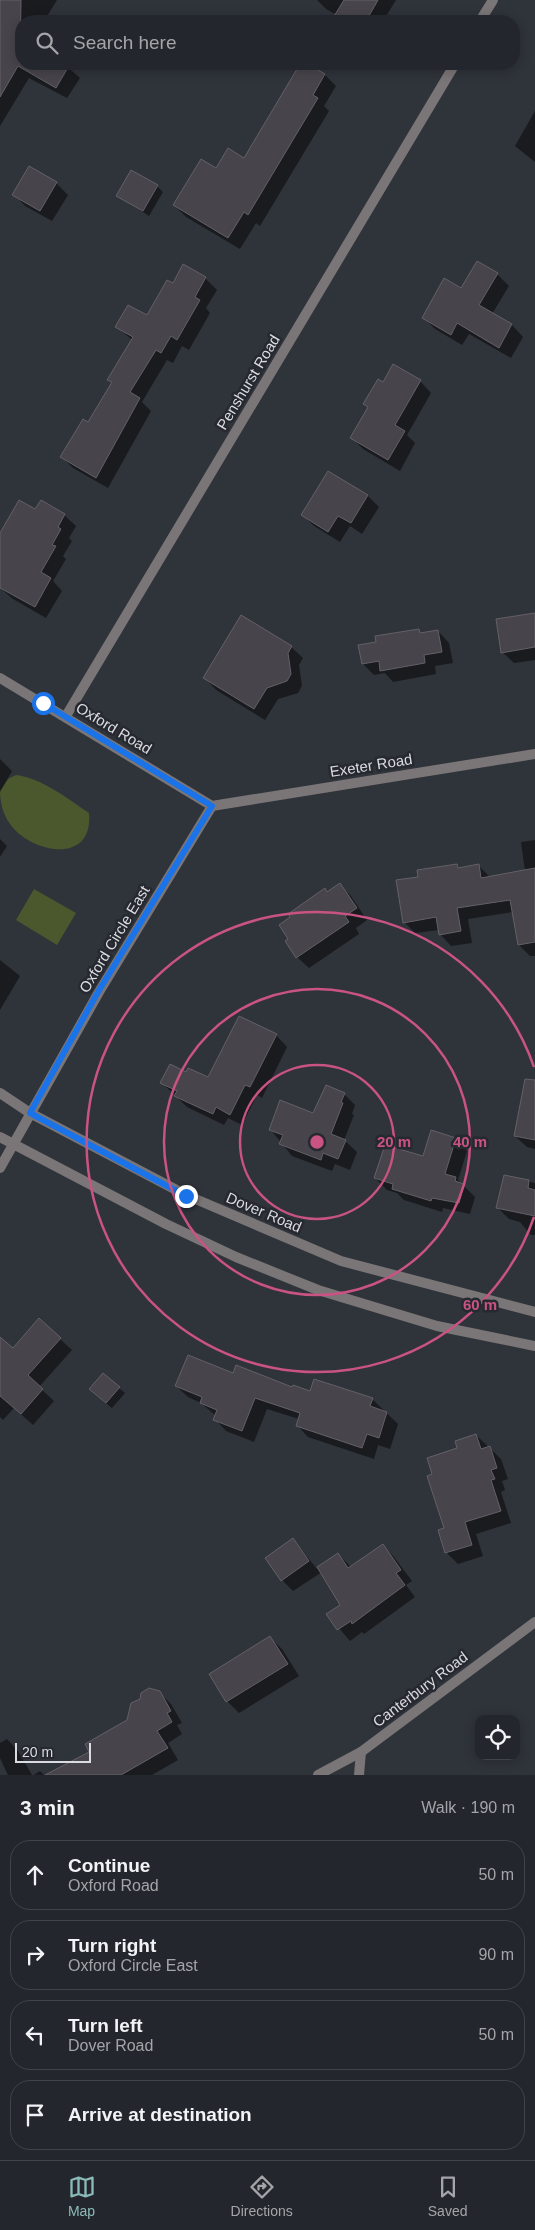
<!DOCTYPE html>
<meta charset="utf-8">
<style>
:root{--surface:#23262c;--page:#2f3238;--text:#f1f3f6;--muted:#a3a5a9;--line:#404348;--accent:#8bbbb9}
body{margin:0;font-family:Helvetica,sans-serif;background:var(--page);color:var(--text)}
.controls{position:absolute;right:15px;bottom:15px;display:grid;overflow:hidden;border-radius:10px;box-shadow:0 2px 12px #0003}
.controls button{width:45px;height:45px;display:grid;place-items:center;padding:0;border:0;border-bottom:1px solid var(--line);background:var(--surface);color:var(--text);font:25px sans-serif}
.scale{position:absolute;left:15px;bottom:12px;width:76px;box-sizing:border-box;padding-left:5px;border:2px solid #dadce1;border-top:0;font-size:14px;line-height:18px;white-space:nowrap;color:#dadce1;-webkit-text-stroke:4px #262930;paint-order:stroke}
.stop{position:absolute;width:15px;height:15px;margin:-11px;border:4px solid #1a73e8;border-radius:50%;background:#fff}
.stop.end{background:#1a73e8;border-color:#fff;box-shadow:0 1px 5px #0008}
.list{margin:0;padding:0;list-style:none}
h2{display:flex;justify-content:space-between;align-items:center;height:65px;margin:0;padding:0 20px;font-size:21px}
h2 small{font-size:16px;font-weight:400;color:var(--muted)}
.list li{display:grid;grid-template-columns:32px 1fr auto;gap:15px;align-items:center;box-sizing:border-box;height:70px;margin:0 10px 10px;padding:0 10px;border:1px solid var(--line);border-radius:20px}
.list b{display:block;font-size:19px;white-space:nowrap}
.list p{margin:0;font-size:16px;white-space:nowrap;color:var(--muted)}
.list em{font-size:16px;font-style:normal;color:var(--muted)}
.icon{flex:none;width:28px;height:28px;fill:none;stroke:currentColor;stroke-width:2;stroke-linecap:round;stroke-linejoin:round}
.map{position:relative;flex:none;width:535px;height:1775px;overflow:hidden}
.search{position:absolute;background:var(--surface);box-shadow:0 2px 12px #0003;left:15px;right:15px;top:15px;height:55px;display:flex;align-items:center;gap:12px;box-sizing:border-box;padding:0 18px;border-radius:20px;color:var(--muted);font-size:19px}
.sheet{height:385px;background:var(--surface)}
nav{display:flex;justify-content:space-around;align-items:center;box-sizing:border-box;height:70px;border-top:1px solid var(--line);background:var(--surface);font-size:14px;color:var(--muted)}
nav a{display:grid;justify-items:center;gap:2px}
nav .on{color:var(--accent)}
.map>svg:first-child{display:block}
.green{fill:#4b572d}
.shadow{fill:#0007}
.building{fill:#48444b;stroke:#646068}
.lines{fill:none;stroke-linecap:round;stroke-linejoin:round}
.street{stroke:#7a7576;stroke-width:10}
.route{stroke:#1a73e8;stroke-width:6}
.ring{fill:none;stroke:#c95383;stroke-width:2.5}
.labels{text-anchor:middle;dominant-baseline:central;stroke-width:5;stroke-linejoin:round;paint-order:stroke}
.street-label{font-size:15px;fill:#dadce1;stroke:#262930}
.centre{fill:#c95383;stroke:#262930;stroke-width:2.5}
.ring-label{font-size:15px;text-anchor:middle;font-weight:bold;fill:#c95383;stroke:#262930;stroke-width:5;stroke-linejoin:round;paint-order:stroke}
</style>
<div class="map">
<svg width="535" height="1775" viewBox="0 0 535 1775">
<rect width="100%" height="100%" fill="#2f333a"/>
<!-- green -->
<g class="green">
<path d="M 16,775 C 42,778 68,799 89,813 C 94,866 30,853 10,824 C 3,814 0,803 0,791 L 8,779 Z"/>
<path d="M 34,889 L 76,913 L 57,945 L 16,920 Z"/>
</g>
<!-- shadow -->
<g class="shadow">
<path d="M 0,0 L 57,0 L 44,21 L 21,21 L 21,64 L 64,64 L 80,78 L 67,98 L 29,78 L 0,126 Z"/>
<path d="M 317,0 L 396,0 L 383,21 L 348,21 L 326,9 Z"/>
<path d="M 302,64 L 325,75 L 336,86 L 324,106 L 329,111 L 260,226 L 256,223 L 240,249 L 186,217 L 174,205 L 245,160 Z"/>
<path d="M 535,111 L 535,162 L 515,146 Z"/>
<path d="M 56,183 L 68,195 L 52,221 L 25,206 L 14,194 Z"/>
<path d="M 157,186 L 163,192 L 149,216 L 118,195 Z"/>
<path d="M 184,266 L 205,278 L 217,290 L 206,308 L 210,313 L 189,350 L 182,346 L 173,363 L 167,360 L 142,402 L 151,411 L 108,488 L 73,468 L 62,457 L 88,423 L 112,383 L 109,380 L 132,340 L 117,327 L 147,317 L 173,285 Z"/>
<path d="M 497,274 L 509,286 L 492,314 L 512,325 L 523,337 L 511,358 L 469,334 L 462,345 L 435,329 L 424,318 L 461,289 Z"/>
<path d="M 420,381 L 431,393 L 407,435 L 415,443 L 400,471 L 363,449 L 352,438 L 369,408 L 365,404 L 383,383 Z"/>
<path d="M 328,472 L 368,496 L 379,507 L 362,534 L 350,526 L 340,542 L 314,526 L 303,515 Z"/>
<path d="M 36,511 L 64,515 L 76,526 L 69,538 L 72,541 L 63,556 L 66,559 L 53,581 L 62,591 L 46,618 L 13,599 L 0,588 L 0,535 Z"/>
<path d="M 535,614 L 535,660 L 514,663 L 502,652 Z"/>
<path d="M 418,630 L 422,634 L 438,631 L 449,643 L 453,663 L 435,666 L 436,674 L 393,682 L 385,673 L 374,675 L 363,664 L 378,642 Z"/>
<path d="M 291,647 L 303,658 L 299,665 L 302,686 L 298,693 L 278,699 L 265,720 L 216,690 L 205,678 Z"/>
<path d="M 0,759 L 12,771 L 0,792 Z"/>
<path d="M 0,839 L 7,846 L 0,857 Z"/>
<path d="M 535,840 L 535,956 L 530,956 L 519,945 L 513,912 L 468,919 L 472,943 L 451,946 L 440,934 L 439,930 L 415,933 L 404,922 L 419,878 L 457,865 L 460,869 L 479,866 L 491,878 L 525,871 L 521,842 Z"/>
<path d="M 340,885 L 351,896 L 367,920 L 356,928 L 359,934 L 309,968 L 297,957 L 325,890 L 328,893 Z"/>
<path d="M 0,960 L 20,976 L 0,1010 Z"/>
<path d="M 276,1035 L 287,1047 L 262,1098 L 257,1095 L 242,1125 L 228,1118 L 224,1125 L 187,1107 L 162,1083 L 187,1074 L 208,1079 Z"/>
<path d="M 344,1094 L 355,1105 L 352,1114 L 354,1115 L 344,1140 L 357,1152 L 350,1170 L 335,1164 L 332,1171 L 292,1156 L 270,1129 L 314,1114 Z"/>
<path d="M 535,1100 L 535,1149 L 527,1147 L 515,1136 Z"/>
<path d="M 456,1139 L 467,1151 L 458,1180 L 475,1197 L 470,1214 L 443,1208 L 442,1212 L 404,1200 L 397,1193 L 387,1190 L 375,1178 L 423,1158 Z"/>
<path d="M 505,1176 L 535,1183 L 535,1235 L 531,1235 L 520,1222 L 509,1219 L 498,1208 Z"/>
<path d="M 39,1320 L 72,1350 L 39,1387 L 54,1401 L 33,1425 L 14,1408 L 3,1420 L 0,1417 L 0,1352 L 13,1350 Z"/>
<path d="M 234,1374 L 293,1389 L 372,1399 L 398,1424 L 390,1449 L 378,1445 L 374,1459 L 308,1437 L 297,1425 L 299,1419 L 267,1409 L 254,1442 L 226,1431 L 215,1419 L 216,1416 L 201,1403 L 188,1397 L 176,1386 Z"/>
<path d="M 119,1388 L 125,1393 L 112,1408 L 96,1395 Z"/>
<path d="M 476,1435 L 501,1459 L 508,1479 L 502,1481 L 505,1490 L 501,1492 L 511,1523 L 476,1534 L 483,1556 L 458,1564 L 446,1552 L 445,1529 L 434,1475 Z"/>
<path d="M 293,1539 L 317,1569 L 338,1554 L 351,1567 L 383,1545 L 394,1557 L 412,1581 L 406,1585 L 415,1597 L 364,1634 L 362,1632 L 350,1641 L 328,1615 L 342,1605 L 322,1572 L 293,1591 L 282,1580 Z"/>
<path d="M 270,1638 L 282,1649 L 299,1676 L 239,1713 L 227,1701 L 210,1675 Z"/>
<path d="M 159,1692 L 171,1704 L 182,1723 L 177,1725 L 182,1734 L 168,1743 L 178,1760 L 152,1775 L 48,1775 L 91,1752 Z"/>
<path d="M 7,1739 L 18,1751 L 32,1775 L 8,1775 L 0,1758 L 0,1743 Z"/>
<path d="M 40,1771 L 44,1775 L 34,1775 Z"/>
</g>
<!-- building -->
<g class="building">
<path d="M 0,0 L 21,0 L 20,64 L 70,64 L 56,88 L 18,66 L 0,97 Z"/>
<path d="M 344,0 L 378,0 L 366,21 L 331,21 Z"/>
<path d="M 300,64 L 308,64 L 325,74 L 313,95 L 318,98 L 248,215 L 244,212 L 228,238 L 173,205 L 201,159 L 216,168 L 228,148 L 244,158 Z"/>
<path d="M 29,166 L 57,182 L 40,211 L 12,195 Z"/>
<path d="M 131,170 L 158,185 L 143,211 L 116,196 Z"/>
<path d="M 477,261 L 498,273 L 479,305 L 512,324 L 499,348 L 457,323 L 451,335 L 422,318 L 444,278 L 461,288 Z"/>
<path d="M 183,264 L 206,277 L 195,297 L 200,300 L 177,340 L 171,336 L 161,353 L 156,350 L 130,392 L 140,398 L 96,478 L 60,457 L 83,419 L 88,422 L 112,382 L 107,380 L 133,337 L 115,327 L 128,305 L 147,315 L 167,280 L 173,283 Z"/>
<path d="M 393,364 L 421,380 L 395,425 L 405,431 L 388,460 L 350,438 L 368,407 L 363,404 L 378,379 L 383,382 Z"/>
<path d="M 328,471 L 368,495 L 351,523 L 338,516 L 328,532 L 301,515 Z"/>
<path d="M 19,500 L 35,509 L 41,500 L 65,514 L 58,527 L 61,529 L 52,545 L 56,546 L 41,572 L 51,578 L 35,607 L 0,588 L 0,533 Z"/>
<path d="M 535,613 L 535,647 L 501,653 L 496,619 Z"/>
<path d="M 241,615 L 292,646 L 288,653 L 291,674 L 287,681 L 267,688 L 254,709 L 203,678 Z"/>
<path d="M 419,629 L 420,633 L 438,630 L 442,652 L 424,655 L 425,663 L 380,671 L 379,661 L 362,664 L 358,645 L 376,642 L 375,636 Z"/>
<path d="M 457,864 L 458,868 L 479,864 L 481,878 L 535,868 L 535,942 L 518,945 L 510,900 L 457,908 L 461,931 L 439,935 L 436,917 L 403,923 L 396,880 L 418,877 L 417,870 Z"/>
<path d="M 340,883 L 357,908 L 345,916 L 349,922 L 296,958 L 285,941 L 288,939 L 279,925 L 290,917 L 288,914 L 325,888 L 327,892 Z"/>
<path d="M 239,1016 L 277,1034 L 250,1087 L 245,1085 L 230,1115 L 216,1107 L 213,1114 L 174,1096 L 177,1091 L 160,1083 L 170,1064 L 186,1072 L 188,1068 L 208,1077 Z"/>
<path d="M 525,1079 L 535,1080 L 535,1140 L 514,1136 Z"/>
<path d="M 326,1085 L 345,1093 L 341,1102 L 343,1103 L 331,1134 L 346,1140 L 338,1159 L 323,1153 L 321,1160 L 279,1144 L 283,1135 L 269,1130 L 280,1100 L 313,1113 Z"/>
<path d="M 431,1130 L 456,1138 L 445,1174 L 456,1177 L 455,1181 L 464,1184 L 459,1203 L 432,1198 L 431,1201 L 392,1189 L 393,1184 L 374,1178 L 385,1145 L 423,1156 Z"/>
<path d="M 504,1175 L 529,1180 L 528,1188 L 535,1190 L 535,1216 L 496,1208 Z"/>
<path d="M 39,1318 L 61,1338 L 28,1375 L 43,1389 L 21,1414 L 0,1396 L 0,1337 L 13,1348 Z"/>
<path d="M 188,1355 L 233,1373 L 236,1365 L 292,1387 L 293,1385 L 310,1391 L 314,1379 L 373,1398 L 370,1406 L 387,1412 L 379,1438 L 367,1434 L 362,1448 L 296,1426 L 300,1413 L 255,1398 L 242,1431 L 213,1420 L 217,1410 L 200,1403 L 202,1397 L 175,1386 Z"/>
<path d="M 103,1373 L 120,1387 L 106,1403 L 89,1389 Z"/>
<path d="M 476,1434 L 481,1449 L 490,1446 L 497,1468 L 491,1470 L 495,1479 L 491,1480 L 501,1511 L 465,1522 L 472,1545 L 445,1553 L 438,1530 L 444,1528 L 427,1476 L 432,1474 L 427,1458 L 457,1448 L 455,1441 Z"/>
<path d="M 293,1538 L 309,1561 L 281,1581 L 265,1558 Z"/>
<path d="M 383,1544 L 401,1570 L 396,1573 L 405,1585 L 352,1624 L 351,1621 L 337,1630 L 326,1614 L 340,1605 L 317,1567 L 338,1553 L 348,1568 Z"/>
<path d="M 270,1636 L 288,1664 L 226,1702 L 209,1674 Z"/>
<path d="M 149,1688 L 160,1691 L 171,1711 L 167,1713 L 172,1722 L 157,1731 L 168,1748 L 121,1775 L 45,1775 L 89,1752 L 85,1744 L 127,1720 L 131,1703 L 140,1699 L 141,1693 Z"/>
</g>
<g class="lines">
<!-- street -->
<g class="street">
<path d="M 480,21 L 493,0"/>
<path d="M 0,678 L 212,806"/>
<path d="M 66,716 L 455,64"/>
<path d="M 212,806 L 535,754"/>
<path d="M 0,1093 L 30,1113 L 186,1195 L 341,1261 L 535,1312"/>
<path d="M 0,1137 L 166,1224 L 236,1257 L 318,1290 L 437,1326 L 535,1346"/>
<path d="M 0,1168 L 99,992 L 212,806"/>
<path d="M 318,1775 L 361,1752 L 535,1622"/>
<path d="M 359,1775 L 361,1752"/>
</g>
</g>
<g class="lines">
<!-- route -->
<path class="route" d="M 43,703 L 212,806 L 98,992 L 30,1113 L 186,1196"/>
</g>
<!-- distance rings -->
<g class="ring">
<circle cx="317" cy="1142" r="77"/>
<circle cx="317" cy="1142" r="153"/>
<path d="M534 1217A230 230 0 1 1 534 1067"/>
</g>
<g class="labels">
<!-- street labels -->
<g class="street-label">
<text transform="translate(248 382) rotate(-59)">Penshurst Road</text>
<text transform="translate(114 728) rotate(31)">Oxford Road</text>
<text transform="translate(371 765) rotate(-9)">Exeter Road</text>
<text transform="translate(114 939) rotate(-59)">Oxford Circle East</text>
<text transform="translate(264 1212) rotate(23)">Dover Road</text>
<text transform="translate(420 1689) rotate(-37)">Canterbury Road</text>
</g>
</g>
<circle cx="317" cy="1142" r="8" class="centre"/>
<g class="ring-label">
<text x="394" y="1147">20 m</text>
<text x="470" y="1147">40 m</text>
<text x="480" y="1310">60 m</text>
</g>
</svg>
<div class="controls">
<button><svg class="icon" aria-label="locate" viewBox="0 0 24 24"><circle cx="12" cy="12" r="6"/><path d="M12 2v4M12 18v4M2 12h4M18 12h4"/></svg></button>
</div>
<div class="scale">20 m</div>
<div class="stop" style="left:43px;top:703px"></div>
<div class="stop end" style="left:186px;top:1196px"></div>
<div class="search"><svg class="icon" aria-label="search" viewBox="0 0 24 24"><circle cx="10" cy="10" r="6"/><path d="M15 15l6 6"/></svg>Search here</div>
</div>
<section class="sheet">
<h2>3 min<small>Walk · 190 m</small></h2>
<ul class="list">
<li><svg class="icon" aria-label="ahead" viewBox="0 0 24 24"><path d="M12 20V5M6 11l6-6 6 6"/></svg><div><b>Continue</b><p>Oxford Road</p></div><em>50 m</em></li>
<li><svg class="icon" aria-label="right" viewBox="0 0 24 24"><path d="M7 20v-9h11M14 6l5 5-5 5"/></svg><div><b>Turn right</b><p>Oxford Circle East</p></div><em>90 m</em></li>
<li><svg class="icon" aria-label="left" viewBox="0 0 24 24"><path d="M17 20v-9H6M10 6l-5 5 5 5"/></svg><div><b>Turn left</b><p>Dover Road</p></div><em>50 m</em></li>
<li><svg class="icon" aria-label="arrive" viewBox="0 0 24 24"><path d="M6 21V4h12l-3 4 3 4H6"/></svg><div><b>Arrive at destination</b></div></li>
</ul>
</section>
<nav>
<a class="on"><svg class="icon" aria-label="map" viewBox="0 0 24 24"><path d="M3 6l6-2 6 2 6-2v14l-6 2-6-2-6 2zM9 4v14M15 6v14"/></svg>Map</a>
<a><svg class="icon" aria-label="directions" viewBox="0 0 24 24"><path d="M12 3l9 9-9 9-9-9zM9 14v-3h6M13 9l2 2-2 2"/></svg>Directions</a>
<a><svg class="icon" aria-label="saved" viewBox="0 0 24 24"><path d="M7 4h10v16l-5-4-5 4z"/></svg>Saved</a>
</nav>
